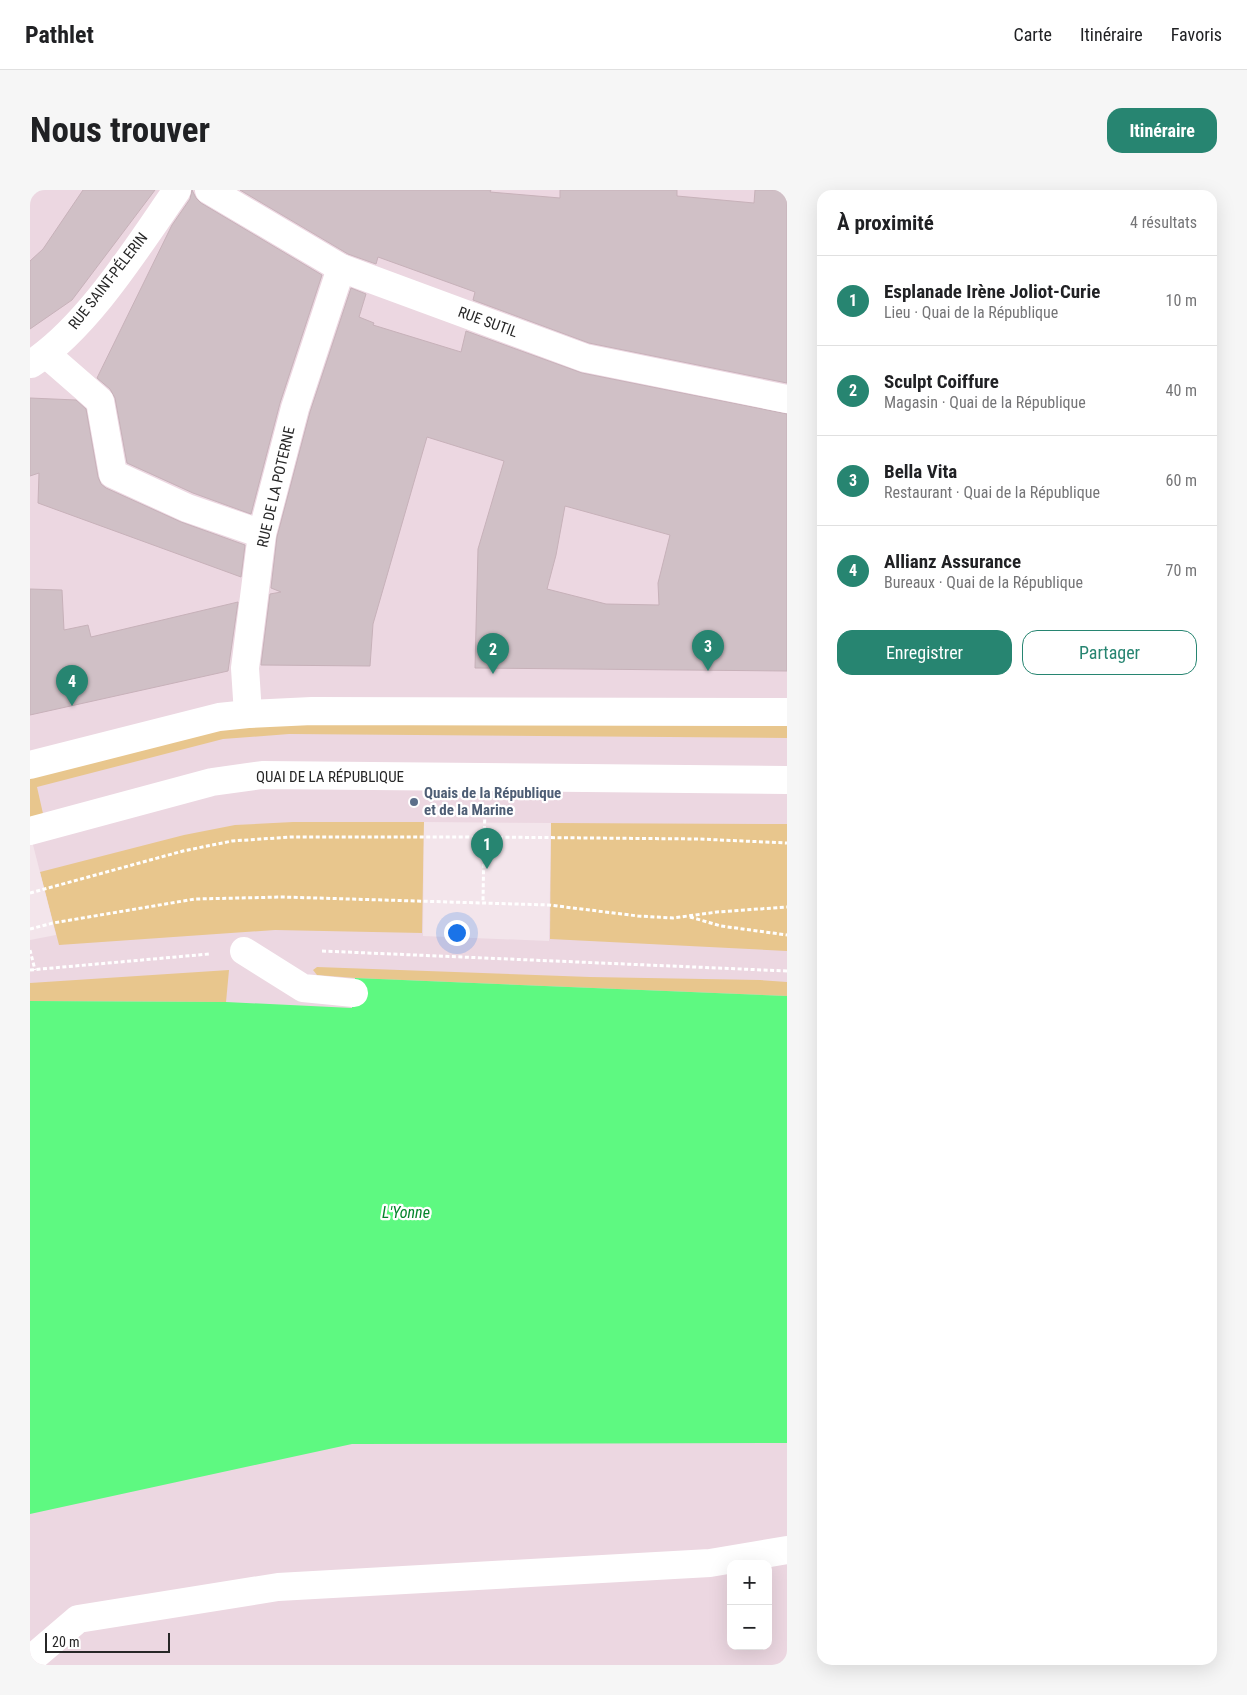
<!DOCTYPE html>
<html lang="fr">
<meta charset="utf-8">
<style>
:root{--surface:#fff;--page:#f6f6f6;--text:#202124;--muted:#757577;--line:#e0e0e0;--accent:#278571}
body{margin:0;font-family:"Roboto Condensed",sans-serif;background:var(--page);color:var(--text)}
.controls{position:absolute;right:15px;bottom:15px;display:grid;overflow:hidden;border-radius:10px;box-shadow:0 5px 20px #0002}
.controls button{width:45px;height:45px;display:grid;place-items:center;padding:0;border:0;border-bottom:1px solid var(--line);background:var(--surface);color:var(--text);font:25px sans-serif}
.scale{position:absolute;left:15px;bottom:12px;width:125px;box-sizing:border-box;padding-left:5px;border:2px solid #272727;border-top:0;font-size:14px;line-height:18px;white-space:nowrap;color:#272727;-webkit-text-stroke:4px #fff;paint-order:stroke}
.you{position:absolute;left:426px;top:742px;width:18px;height:18px;margin:-12px;border:4px solid #fff;border-radius:50%;background:#1a73e8;box-shadow:0 0 0 8px #1a73e833}
.badge{display:grid;place-items:center;width:32px;height:32px;border-radius:50%;background:var(--accent);color:#fff;font-size:16px;font-weight:700}
.pin{position:absolute;translate:-50% -41px;filter:drop-shadow(0 1px 2px #0008)}
.pin::after{content:'';position:absolute;top:26px;width:18px;height:15px;background:inherit;clip-path:polygon(0 0,100% 0,50% 100%)}
.list{margin:0;padding:0;list-style:none}
h2{display:flex;justify-content:space-between;align-items:center;height:65px;margin:0;padding:0 20px;font-size:21px}
h2 small{font-size:16px;font-weight:400;color:var(--muted)}
.list li{display:grid;grid-template-columns:32px 1fr auto;gap:15px;align-items:center;box-sizing:border-box;height:90px;padding:0 20px;border-top:1px solid var(--line)}
.list b{display:block;font-size:19px;white-space:nowrap}
.list p{margin:0;font-size:16px;white-space:nowrap;color:var(--muted)}
.list em{font-size:16px;font-style:normal;color:var(--muted)}
.actions{display:flex;gap:10px;padding:15px 20px}
.actions a{flex:1;padding:11px 0;border:1px solid var(--accent);border-radius:15px;text-align:center;font-size:18px;color:var(--accent)}
.actions .main{background:var(--accent);color:#fff}
.map{position:relative;flex:none;width:757px;height:1475px;overflow:hidden;border-radius:15px}
header{display:flex;align-items:center;gap:30px;box-sizing:border-box;height:70px;padding:0 25px;background:var(--surface);border-bottom:1px solid var(--line)}
header strong{font-size:24px}
nav{display:flex;gap:28px;margin-inline-start:auto;font-size:18px}
.intro{display:flex;align-items:center;justify-content:space-between;box-sizing:border-box;height:120px;padding:0 30px}
h1{margin:0;font-size:35px}
.button{padding:12px 22px;border-radius:15px;background:var(--accent);color:#fff;font-size:18px;font-weight:700}
main{display:flex;gap:30px;padding:0 30px}
aside{flex:1;background:var(--surface);border-radius:15px;box-shadow:0 5px 20px #0002}
.map>svg:first-child{display:block}
.green{fill:#e8c68d}
.plaza{fill:#f3e5eb}
.water{fill:#5ef981}
.building{fill:#d0c0c6;stroke:#c7b1b9;fill-rule:evenodd}
.lines{fill:none;stroke-linecap:round;stroke-linejoin:round}
.path{stroke:#fff;stroke-width:3;stroke-dasharray:4 2.5;stroke-linecap:butt}
.minor{stroke:#fff;stroke-width:28}
.service-dot{fill:#5c6f8a;stroke:#fff;stroke-width:2}
.labels{text-anchor:middle;dominant-baseline:central;stroke-width:4.5;stroke-linejoin:round;paint-order:stroke}
.street-label{font-size:15px;fill:#272727;stroke:#fff}
.service-label{font-size:15px;font-weight:bold;fill:#4e5e75;stroke:#fff;text-anchor:start}
.water-label{font-size:16px;font-style:italic;fill:#04842b;stroke:#fff}
</style>
<header>
<strong>Pathlet</strong>
<nav><a>Carte</a><a>Itinéraire</a><a>Favoris</a></nav>
</header>
<div class="intro"><h1>Nous trouver</h1><a class="button">Itinéraire</a></div>
<main>
<div class="map">
<svg width="757" height="1475" viewBox="0 0 757 1475">
<rect width="100%" height="100%" fill="#ecd7e1"/>
<!-- green -->
<g class="green">
<path d="M 259,533 L 757,536 L 757,548 L 259,544 L 193,549 L 7,597 L 14,628 L 0,632 L 0,586 L 191,538 Z"/>
<path d="M 263,632 L 394,632 L 392,743 L 245,740 L 29,755 L 10,682 L 154,645 L 205,635 Z"/>
<path d="M 521,633 L 757,634 L 757,761 L 520,749 Z"/>
<path d="M 287,777 L 560,787 L 730,790 L 757,792 L 757,806 L 325,788 L 287,785 L 283,780 Z"/>
<path d="M 199,780 L 196,812 L 0,811 L 0,793 Z"/>
</g>
<!-- plaza -->
<g class="plaza">
<path d="M 394,632 L 521,633 L 519,751 L 393,746 Z"/>
<path d="M 2,651 L 26,745 L 0,750 L 0,652 Z"/>
</g>
<!-- water -->
<path class="water" d="M 325,788 L 757,806 L 757,1253 L 322,1254 L 0,1324 L 0,811 L 196,812 L 322,818 Z"/>
<!-- building -->
<g class="building">
<path d="M 53,0 L 125,0 L 42,110 L 0,139 L 0,71 L 13,59 Z"/>
<path d="M 162,0 L 166,8 L 171,13 L 292,85 L 250,213 L 221,324 L 163,303 L 97,273 L 85,208 L 80,199 L 67,188 L 142,35 L 160,9 Z"/>
<path d="M 210,0 L 461,0 L 460,2 L 530,8 L 530,0 L 647,0 L 647,6 L 724,13 L 725,0 L 757,0 L 757,193 L 559,153 L 443,110 L 445,102 L 348,67 L 346,74 L 318,64 Z"/>
<path d="M 321,98 L 336,104 L 329,127 L 344,133 L 343,135 L 431,162 L 436,141 L 552,183 L 757,224 L 757,481 L 445,478 L 448,359 L 474,271 L 397,247 L 343,434 L 340,476 L 231,475 L 240,404 L 251,402 L 241,398 L 247,347 L 280,222 ZM 535,316 L 640,345 L 628,393 L 629,415 L 576,414 L 517,399 L 526,365 Z"/>
<path d="M 0,208 L 46,210 L 56,219 L 68,287 L 71,294 L 76,298 L 151,332 L 215,355 L 211,387 L 8,313 L 9,283 L 0,286 Z"/>
<path d="M 0,399 L 32,400 L 34,440 L 58,435 L 61,447 L 208,412 L 198,481 L 0,525 Z"/>
</g>
<g class="lines">
<!-- path -->
<g class="path">
<path d="M 455,623 L 454,647 L 669,649 L 757,653"/>
<path d="M 0,703 L 153,661 L 202,651 L 261,647 L 454,647 L 453,712"/>
<path d="M 660,727 L 691,736 L 757,745"/>
<path d="M 0,739 L 23,733 L 165,709 L 253,707 L 519,715 L 608,726 L 643,728 L 687,722 L 757,717"/>
<path d="M 0,760 L 5,780"/>
<path d="M 292,761 L 757,781"/>
<path d="M 0,780 L 179,764"/>
</g>
<!-- minor -->
<g class="minor">
<path d="M 179,0 L 311,78 L 555,168 L 757,209"/>
<path d="M 16,164 L 70,211 L 83,284 L 157,318 L 232,344"/>
<path d="M 1,174 C 58,137 108,56 147,0"/>
<path d="M 218,524 L 215,478 L 232,344 L 265,218 L 311,78"/>
<path d="M 0,575 L 189,527 L 218,524 L 282,521 L 757,522"/>
<path d="M 0,641 L 182,592 L 232,585 L 757,590"/>
<path d="M 214,761 L 273,798 L 324,803"/>
<path d="M 0,1470 L 48,1429 L 248,1397 L 680,1373 L 757,1360"/>
</g>
</g>
<!-- markers -->
<circle class="service-dot" cx="384" cy="612" r="5"/>
<g class="labels">
<!-- street labels -->
<g class="street-label">
<text transform="translate(78 91) rotate(-52)">RUE SAINT-PÉLERIN</text>
<text transform="translate(458 132) rotate(20)">RUE SUTIL</text>
<text transform="translate(246 297) rotate(-77)">RUE DE LA POTERNE</text>
<text x="300" y="587">QUAI DE LA RÉPUBLIQUE</text>
</g>
<!-- service labels -->
<g class="service-label">
<text x="394" y="603">Quais de la République<tspan x="394" dy="17">et de la Marine</tspan></text>
</g>
<!-- water labels -->
<g class="water-label">
<text x="376" y="1022">L'Yonne</text>
</g>
</g>
</svg>
<div class="controls">
<button>+</button>
<button>−</button>
</div>
<div class="scale">20 m</div>
<div class="you"></div>
<div class="pin badge" style="left:457px;top:679px">1</div>
<div class="pin badge" style="left:463px;top:484px">2</div>
<div class="pin badge" style="left:678px;top:481px">3</div>
<div class="pin badge" style="left:42px;top:516px">4</div>
</div>
<aside>
<h2>À proximité<small>4 résultats</small></h2>
<ul class="list">
<li><span class="badge">1</span><div><b>Esplanade Irène Joliot-Curie</b><p>Lieu · Quai de la République</p></div><em>10 m</em></li>
<li><span class="badge">2</span><div><b>Sculpt Coiffure</b><p>Magasin · Quai de la République</p></div><em>40 m</em></li>
<li><span class="badge">3</span><div><b>Bella Vita</b><p>Restaurant · Quai de la République</p></div><em>60 m</em></li>
<li><span class="badge">4</span><div><b>Allianz Assurance</b><p>Bureaux · Quai de la République</p></div><em>70 m</em></li>
</ul>
<div class="actions"><a class="main">Enregistrer</a><a>Partager</a></div>
</aside>
</main>
